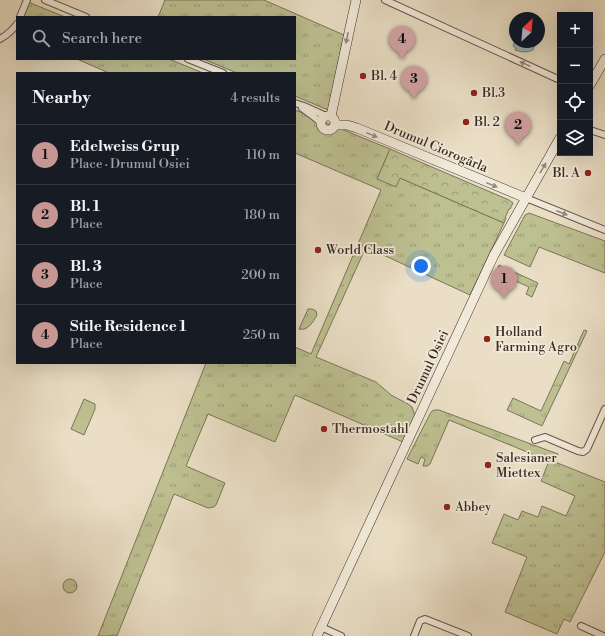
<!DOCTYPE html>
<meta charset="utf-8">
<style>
:root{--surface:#171b24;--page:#242831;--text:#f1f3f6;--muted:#9ea1a6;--line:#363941;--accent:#c59692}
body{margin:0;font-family:"Libre Bodoni",serif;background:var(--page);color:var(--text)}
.controls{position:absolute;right:12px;top:12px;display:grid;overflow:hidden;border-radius:0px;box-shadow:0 4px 16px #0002}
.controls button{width:36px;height:36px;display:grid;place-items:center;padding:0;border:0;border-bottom:1px solid var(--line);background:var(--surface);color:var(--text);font:20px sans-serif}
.compass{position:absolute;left:509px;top:12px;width:36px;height:36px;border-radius:50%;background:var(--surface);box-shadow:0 4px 16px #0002;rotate:26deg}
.you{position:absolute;left:421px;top:266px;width:14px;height:14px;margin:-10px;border:3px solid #fff;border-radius:50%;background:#1a73e8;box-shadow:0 0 0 6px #1a73e833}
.badge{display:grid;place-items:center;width:26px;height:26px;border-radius:50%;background:var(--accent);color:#111;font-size:13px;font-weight:700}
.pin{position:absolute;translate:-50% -33px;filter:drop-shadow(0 1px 2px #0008)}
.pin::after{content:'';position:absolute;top:21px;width:14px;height:12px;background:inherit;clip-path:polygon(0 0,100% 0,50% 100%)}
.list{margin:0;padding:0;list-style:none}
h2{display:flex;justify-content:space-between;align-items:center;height:52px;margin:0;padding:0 16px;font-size:17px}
h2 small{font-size:13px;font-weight:400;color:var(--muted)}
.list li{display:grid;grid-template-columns:26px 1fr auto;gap:12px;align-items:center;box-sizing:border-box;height:60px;padding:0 16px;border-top:1px solid var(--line)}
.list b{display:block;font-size:15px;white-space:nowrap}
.list p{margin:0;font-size:13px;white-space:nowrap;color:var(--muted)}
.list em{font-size:13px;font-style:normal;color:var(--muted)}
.icon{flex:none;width:22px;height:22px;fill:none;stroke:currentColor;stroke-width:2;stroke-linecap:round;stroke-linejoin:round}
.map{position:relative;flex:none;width:605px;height:636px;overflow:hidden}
.search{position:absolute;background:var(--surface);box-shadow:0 4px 16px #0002;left:16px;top:16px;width:280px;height:44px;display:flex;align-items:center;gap:10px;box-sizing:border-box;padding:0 14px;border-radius:0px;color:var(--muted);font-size:15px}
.panel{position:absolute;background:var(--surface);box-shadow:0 4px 16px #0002;left:16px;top:72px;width:280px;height:292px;border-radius:0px}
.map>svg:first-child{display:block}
.grass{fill:url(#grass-tufts);stroke:#7c755a}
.park{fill:url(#park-crowns);stroke:#7c755a}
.garden{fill:#bdc091;stroke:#7c755a}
.water{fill:url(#water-ripples);stroke:#768081}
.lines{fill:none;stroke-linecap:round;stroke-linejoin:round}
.street-casing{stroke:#66574b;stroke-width:8}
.secondary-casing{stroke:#3a2a22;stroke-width:10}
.street{stroke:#f1eada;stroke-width:6}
.secondary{stroke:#f1eada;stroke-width:9}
.oneway{fill:#968a7e}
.poi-dot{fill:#8f2418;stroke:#f1eada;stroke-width:1.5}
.labels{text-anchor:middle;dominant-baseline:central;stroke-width:3.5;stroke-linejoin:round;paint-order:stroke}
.poi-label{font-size:13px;fill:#3a2a22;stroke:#f1eada;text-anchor:start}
.street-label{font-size:13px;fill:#3a2a22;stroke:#f1eada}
</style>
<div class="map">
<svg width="605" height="636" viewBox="0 0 605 636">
<defs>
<pattern id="grass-tufts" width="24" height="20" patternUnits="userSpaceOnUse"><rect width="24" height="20" fill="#bdc091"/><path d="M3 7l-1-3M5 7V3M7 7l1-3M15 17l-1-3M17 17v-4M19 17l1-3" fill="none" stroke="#9b9c76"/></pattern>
<pattern id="park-crowns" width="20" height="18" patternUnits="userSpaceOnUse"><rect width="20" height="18" fill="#bdc091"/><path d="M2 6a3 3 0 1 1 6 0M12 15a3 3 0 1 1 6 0" fill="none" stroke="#9b9c76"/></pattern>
<pattern id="water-ripples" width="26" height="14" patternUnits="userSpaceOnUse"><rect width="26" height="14" fill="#9eb9c1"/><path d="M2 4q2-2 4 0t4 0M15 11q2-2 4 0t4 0" fill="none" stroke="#82979c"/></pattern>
</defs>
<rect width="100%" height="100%" fill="#eadfc6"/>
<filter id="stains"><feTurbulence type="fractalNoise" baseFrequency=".005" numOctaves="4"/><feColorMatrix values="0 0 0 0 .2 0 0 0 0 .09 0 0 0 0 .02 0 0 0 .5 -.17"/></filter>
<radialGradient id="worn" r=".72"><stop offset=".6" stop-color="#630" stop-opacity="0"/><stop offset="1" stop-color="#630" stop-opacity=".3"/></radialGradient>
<!-- grass -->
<g class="grass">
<path d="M 165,0 L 264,0 L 344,35 L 328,110 L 295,96 L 295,73 L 237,73 L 203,59 L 295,59 L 295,17 L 158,17 Z"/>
<path d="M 28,2 L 65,17 L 23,17 L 22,16 Z"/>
<path d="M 77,59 L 169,59 L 203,73 L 109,73 Z"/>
<path d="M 295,110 L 390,149 L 377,179 L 400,178 L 504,223 L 470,295 L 366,247 L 316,357 L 376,382 L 391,395 L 408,404 L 412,407 L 415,416 L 403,442 L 295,395 L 275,442 L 208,414 L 186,466 L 225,483 L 216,505 L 214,507 L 208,508 L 174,494 L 117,636 L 98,636 L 206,363 L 295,363 L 295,347 L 311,354 L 381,190 L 295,153 Z"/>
<path d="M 529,213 L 605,241 L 605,273 L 539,247 L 530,267 L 504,255 L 525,215 Z"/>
<path d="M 499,265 L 538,283 L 532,297 L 526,294 L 529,287 L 496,272 Z"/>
<path d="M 308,309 L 312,309 L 316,311 L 317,315 C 313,322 308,331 299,329 Z"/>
<path d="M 584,330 L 587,331 L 542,426 L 507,410 L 513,398 L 541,411 L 564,361 L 569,364 Z"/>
<path d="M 435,410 L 439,410 L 558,454 L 555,462 L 605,482 L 605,552 L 570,622 L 564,619 L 557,634 L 505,612 L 527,557 L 492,543 L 504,514 L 518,520 L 522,511 L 538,517 L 542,506 L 566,516 L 575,496 L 541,481 L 549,461 L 449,420 L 430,464 L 427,466 L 423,466 L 425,459 L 421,457 L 418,464 L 407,459 L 430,414 L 432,411 Z"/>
<circle cx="70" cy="586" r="7"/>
</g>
<!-- park -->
<path class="park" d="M 390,149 L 509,200 L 513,203 L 510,209 L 509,209 L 505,218 L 506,218 L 504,223 L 400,178 L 396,187 L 377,179 Z"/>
<!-- garden -->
<path class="garden" d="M 84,399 L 95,404 L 95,409 L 84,435 L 71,429 Z"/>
<!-- water -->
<path class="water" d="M 515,36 L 515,42 L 535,42 L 534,44 L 535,45 L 533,50 C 527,53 521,52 515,50 L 516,48 L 513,46 L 515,41 L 514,38 Z"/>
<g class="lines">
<!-- street casing -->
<g class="street-casing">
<g id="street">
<path d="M 45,0 L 86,17"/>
<path d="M 385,0 L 560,80"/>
<path d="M 20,17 L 27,0"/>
<path d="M 0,39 C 7,35 12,31 17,24"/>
<path d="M 188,59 L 223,73"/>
<path d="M 295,103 L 304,106 L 326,116"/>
<path d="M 302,108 L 313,116 L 321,123"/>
<path d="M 590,130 L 605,135"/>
<path d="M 526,198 L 605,230"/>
<path d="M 535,440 L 545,437 L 578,451 L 583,452 L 587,449 L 605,409"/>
<path d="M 581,626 L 603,636"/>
<path d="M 321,627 L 341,636"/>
<path d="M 414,636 L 420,621 L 425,619 L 468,636"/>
</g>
</g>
<!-- secondary casing -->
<g class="secondary-casing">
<g id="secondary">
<path d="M 590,85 L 605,59"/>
<path d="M 331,116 L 356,0"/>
<circle cx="328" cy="123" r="7"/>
<path d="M 335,125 L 347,125 L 357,128 L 526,198"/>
<path d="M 317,636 L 494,255 L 560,138"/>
</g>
</g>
<!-- street -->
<use href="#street" class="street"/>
<!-- secondary -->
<use href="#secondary" class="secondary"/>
</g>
<!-- one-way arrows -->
<defs><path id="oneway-solid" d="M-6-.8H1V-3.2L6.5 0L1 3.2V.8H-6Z"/></defs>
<g class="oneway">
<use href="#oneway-solid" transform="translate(347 38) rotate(102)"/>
<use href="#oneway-solid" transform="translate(525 64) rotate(-155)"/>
<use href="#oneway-solid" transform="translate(372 135) rotate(22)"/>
<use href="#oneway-solid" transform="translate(543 168) rotate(-60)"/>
<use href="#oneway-solid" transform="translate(492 185) rotate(22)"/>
<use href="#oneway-solid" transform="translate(562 213) rotate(21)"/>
</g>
<!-- markers -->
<g class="poi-dot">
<circle cx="363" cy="76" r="4"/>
<circle cx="474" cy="93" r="4"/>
<circle cx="466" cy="122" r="4"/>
<circle cx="588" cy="173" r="4"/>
<circle cx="318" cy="250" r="4"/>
<circle cx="487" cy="339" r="4"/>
<circle cx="324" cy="429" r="4"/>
<circle cx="488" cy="465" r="4"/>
<circle cx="447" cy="507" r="4"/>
</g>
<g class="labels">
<!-- poi labels -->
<g class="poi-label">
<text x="371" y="76">Bl. 4</text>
<text x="482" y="93">Bl.3</text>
<text x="474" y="122">Bl. 2</text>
<text x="580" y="173" text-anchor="end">Bl. A</text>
<text x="326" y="250">World Class</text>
<text x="495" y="332">Holland<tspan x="495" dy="15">Farming Agro</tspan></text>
<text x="332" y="429">Thermostahl</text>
<text x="496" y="458">Salesianer<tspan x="496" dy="15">Miettex</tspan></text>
<text x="455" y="507">Abbey</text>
</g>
<!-- street labels -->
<g class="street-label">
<text transform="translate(436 147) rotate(23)">Drumul Ciorogârla</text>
<text transform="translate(428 367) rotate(-65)">Drumul Osiei</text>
</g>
</g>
<rect width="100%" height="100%" filter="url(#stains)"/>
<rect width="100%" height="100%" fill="url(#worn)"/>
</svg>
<div class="controls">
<button>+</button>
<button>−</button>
<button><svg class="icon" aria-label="locate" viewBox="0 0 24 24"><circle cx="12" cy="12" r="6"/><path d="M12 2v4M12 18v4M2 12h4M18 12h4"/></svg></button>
<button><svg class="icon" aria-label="layers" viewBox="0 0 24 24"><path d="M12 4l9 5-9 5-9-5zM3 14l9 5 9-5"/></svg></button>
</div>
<svg class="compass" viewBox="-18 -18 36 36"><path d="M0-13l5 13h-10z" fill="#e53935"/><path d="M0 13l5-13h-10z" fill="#9ea1a6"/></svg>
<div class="you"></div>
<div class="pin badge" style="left:504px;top:299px">1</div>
<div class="pin badge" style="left:518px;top:145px">2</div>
<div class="pin badge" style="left:414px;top:99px">3</div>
<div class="pin badge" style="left:402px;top:59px">4</div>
<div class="search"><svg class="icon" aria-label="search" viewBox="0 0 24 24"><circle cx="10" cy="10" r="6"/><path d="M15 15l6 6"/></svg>Search here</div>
<section class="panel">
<h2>Nearby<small>4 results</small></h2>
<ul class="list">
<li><span class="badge">1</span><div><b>Edelweiss Grup</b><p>Place · Drumul Osiei</p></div><em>110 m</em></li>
<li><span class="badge">2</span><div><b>Bl. 1</b><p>Place</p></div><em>180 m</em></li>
<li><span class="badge">3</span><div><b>Bl. 3</b><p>Place</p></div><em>200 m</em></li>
<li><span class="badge">4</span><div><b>Stile Residence 1</b><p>Place</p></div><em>250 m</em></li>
</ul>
</section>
</div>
